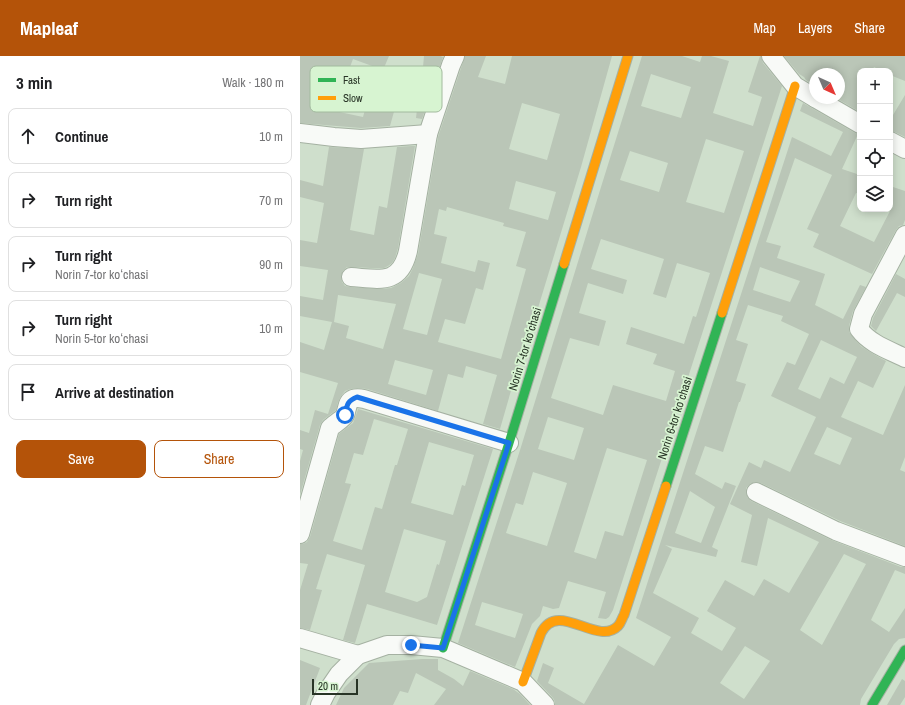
<!DOCTYPE html>
<meta charset="utf-8">
<style>
:root{--surface:#fff;--page:#f6f6f6;--text:#202124;--muted:#757577;--line:#e0e0e0;--accent:#b45309}
body{margin:0;font-family:"Archivo Narrow",sans-serif;background:var(--page);color:var(--text)}
.controls{position:absolute;right:12px;top:12px;display:grid;overflow:hidden;border-radius:8px;box-shadow:0 2px 10px #0003}
.controls button{width:36px;height:36px;display:grid;place-items:center;padding:0;border:0;border-bottom:1px solid var(--line);background:var(--surface);color:var(--text);font:20px sans-serif}
.compass{position:absolute;left:509px;top:12px;width:36px;height:36px;border-radius:50%;background:var(--surface);box-shadow:0 2px 10px #0003;rotate:136deg}
.scale{position:absolute;left:12px;bottom:10px;width:46px;box-sizing:border-box;padding-left:4px;border:2px solid #283426;border-top:0;font-size:11px;line-height:14px;white-space:nowrap;color:#283426;-webkit-text-stroke:3px #d7f4d1;paint-order:stroke}
.stop{position:absolute;width:12px;height:12px;margin:-9px;border:3px solid #1a73e8;border-radius:50%;background:#fff}
.stop.end{background:#1a73e8;border-color:#fff;box-shadow:0 1px 4px #0008}
.list{margin:0;padding:0;list-style:none}
h2{display:flex;justify-content:space-between;align-items:center;height:52px;margin:0;padding:0 16px;font-size:17px}
h2 small{font-size:13px;font-weight:400;color:var(--muted)}
.list li{display:grid;grid-template-columns:26px 1fr auto;gap:12px;align-items:center;box-sizing:border-box;height:56px;margin:0 8px 8px;padding:0 8px;border:1px solid var(--line);border-radius:8px}
.list b{display:block;font-size:15px;white-space:nowrap}
.list p{margin:0;font-size:13px;white-space:nowrap;color:var(--muted)}
.list em{font-size:13px;font-style:normal;color:var(--muted)}
.actions{display:flex;gap:8px;padding:12px 16px}
.actions a{flex:1;padding:9px 0;border:1px solid var(--accent);border-radius:8px;text-align:center;font-size:14px;color:var(--accent)}
.actions .main{background:var(--accent);color:#fff}
.icon{flex:none;width:22px;height:22px;fill:none;stroke:currentColor;stroke-width:2;stroke-linecap:round;stroke-linejoin:round}
.map{position:relative;flex:none;width:605px;height:649px;overflow:hidden}
header{display:flex;align-items:center;gap:24px;box-sizing:border-box;height:56px;padding:0 20px;background:var(--accent);color:#fff}
header strong{font-size:19px}
nav{display:flex;gap:22px;margin-inline-start:auto;font-size:14px}
main{display:flex}
aside{flex:1;background:var(--surface)}
.map>svg:first-child{display:block}
.building{fill:#bac6b7;fill-rule:evenodd}
.lines{fill:none;stroke-linecap:round;stroke-linejoin:round}
.street-casing{stroke:#a5b1a2;stroke-width:20}
.fast-casing{stroke:#a5b1a2;stroke-width:11}
.slow-casing{stroke:#a5b1a2;stroke-width:11}
.street{stroke:#f8faf7;stroke-width:18}
.fast{stroke:#30b455;stroke-width:9}
.slow{stroke:#ff9f0a;stroke-width:9}
.route{stroke:#1a73e8;stroke-width:5}
.labels{text-anchor:middle;dominant-baseline:central;stroke-width:3.5;stroke-linejoin:round;paint-order:stroke}
.street-label{font-size:12px;fill:#283426;stroke:#d7f4d1}
.key{fill:#d7f4d1;stroke:#a2ba9e;stroke-width:1}
.key-label{font-size:11px;fill:#283426}
</style>
<header>
<strong>Mapleaf</strong>
<nav><a>Map</a><a>Layers</a><a>Share</a></nav>
</header>
<main>
<aside>
<h2>3 min<small>Walk · 180 m</small></h2>
<ul class="list">
<li><svg class="icon" aria-label="ahead" viewBox="0 0 24 24"><path d="M12 20V5M6 11l6-6 6 6"/></svg><div><b>Continue</b></div><em>10 m</em></li>
<li><svg class="icon" aria-label="right" viewBox="0 0 24 24"><path d="M7 20v-9h11M14 6l5 5-5 5"/></svg><div><b>Turn right</b></div><em>70 m</em></li>
<li><svg class="icon" aria-label="right" viewBox="0 0 24 24"><path d="M7 20v-9h11M14 6l5 5-5 5"/></svg><div><b>Turn right</b><p>Norin 7-tor koʻchasi</p></div><em>90 m</em></li>
<li><svg class="icon" aria-label="right" viewBox="0 0 24 24"><path d="M7 20v-9h11M14 6l5 5-5 5"/></svg><div><b>Turn right</b><p>Norin 5-tor koʻchasi</p></div><em>10 m</em></li>
<li><svg class="icon" aria-label="arrive" viewBox="0 0 24 24"><path d="M6 21V4h12l-3 4 3 4H6"/></svg><div><b>Arrive at destination</b></div></li>
</ul>
<div class="actions"><a class="main">Save</a><a>Share</a></div>
</aside>
<div class="map">
<svg width="605" height="649" viewBox="0 0 605 649">
<rect width="100%" height="100%" fill="#cfdfcc"/>
<!-- building -->
<g class="building">
<path d="M 0,0 L 89,0 L 83,14 L 53,3 L 45,24 L 42,23 L 30,54 L 63,61 L 73,26 L 100,34 L 90,70 L 61,72 L 0,67 Z"/>
<path d="M 124,0 L 140,0 L 143,1 L 122,63 L 116,62 L 119,36 L 128,13 L 123,11 Z"/>
<path d="M 165,0 L 186,0 L 178,21 L 205,28 L 212,0 L 312,0 L 281,111 L 238,252 L 235,251 L 200,373 L 183,368 L 197,319 L 166,310 L 163,322 L 148,318 L 138,355 L 67,333 L 58,332 L 50,333 L 45,335 L 41,340 L 38,346 L 36,354 L 23,364 L 20,369 L 0,439 L 0,405 L 3,394 L 0,393 L 0,374 L 9,377 L 15,354 L 28,358 L 38,327 L 0,316 L 0,286 L 24,294 L 32,266 L 0,260 L 0,240 L 23,244 L 28,214 L 0,210 L 0,184 L 17,187 L 24,147 L 0,141 L 0,124 L 23,130 L 29,91 L 64,93 L 50,174 L 74,179 L 79,150 L 87,152 L 97,91 L 111,90 L 115,90 L 98,192 L 95,202 L 92,207 L 88,210 L 84,212 L 71,212 L 52,211 L 47,211 L 43,215 L 41,220 L 42,226 L 45,230 L 50,231 L 80,233 L 91,232 L 101,227 L 109,220 L 113,212 L 118,198 L 138,81 ZM 222,47 L 260,58 L 247,104 L 209,93 ZM 216,125 L 256,136 L 248,164 L 209,153 ZM 147,151 L 204,167 L 203,170 L 226,176 L 216,210 L 226,213 L 201,303 L 138,286 L 145,263 L 165,268 L 176,232 L 183,234 L 190,207 L 178,204 L 175,216 L 141,207 L 147,181 L 134,178 L 139,153 L 146,155 ZM 119,217 L 142,223 L 127,279 L 103,273 ZM 38,239 L 96,248 L 83,293 L 46,282 L 49,270 L 34,266 ZM 95,304 L 133,314 L 126,339 L 88,328 Z"/>
<path d="M 342,0 L 382,0 L 400,6 L 402,0 L 411,0 L 429,5 L 413,57 L 453,70 L 462,41 L 448,36 L 460,0 L 461,0 L 463,7 L 482,30 L 313,554 L 309,561 L 306,563 L 298,562 L 306,536 L 268,525 L 259,552 L 253,553 L 243,550 L 240,560 L 232,568 L 215,611 L 158,587 L 221,391 L 301,131 ZM 351,18 L 391,31 L 381,62 L 341,50 ZM 406,83 L 444,95 L 424,157 L 386,146 ZM 330,95 L 368,107 L 359,136 L 320,124 ZM 301,183 L 364,203 L 353,238 L 366,242 L 377,207 L 410,217 L 396,261 L 393,260 L 384,288 L 331,271 L 326,288 L 357,298 L 353,308 L 375,315 L 366,345 L 313,329 L 303,359 L 251,342 L 270,282 L 299,290 L 306,265 L 279,257 L 288,227 L 323,238 L 327,224 L 291,213 ZM 248,361 L 284,372 L 274,404 L 238,393 ZM 307,392 L 347,404 L 323,480 L 305,475 L 296,503 L 274,496 ZM 233,416 L 267,427 L 247,490 L 206,477 L 216,447 L 223,449 ZM 182,546 L 223,558 L 215,582 L 175,569 Z"/>
<path d="M 484,0 L 605,0 L 605,25 L 590,19 L 590,15 L 582,15 L 574,11 L 572,15 L 560,15 L 560,56 L 536,42 L 539,42 L 539,18 L 515,18 L 515,30 L 506,24 L 504,21 L 499,18 Z"/>
<path d="M 605,39 L 605,81 L 595,76 L 590,75 L 590,64 Z"/>
<path d="M 503,47 L 555,77 L 558,78 L 542,113 L 560,119 L 560,138 L 556,137 L 540,170 L 574,186 L 590,155 L 590,130 L 605,135 L 605,164 L 603,169 L 599,170 L 596,174 L 572,218 L 513,191 L 519,178 L 507,173 L 532,119 L 495,102 L 466,186 L 481,190 L 477,202 L 525,218 L 515,249 L 543,263 L 560,229 L 566,231 L 553,255 L 549,270 L 549,276 L 556,285 L 562,291 L 575,299 L 586,305 L 573,332 L 558,325 L 541,361 L 583,379 L 605,329 L 605,401 L 600,414 L 605,416 L 605,490 L 540,465 L 461,427 L 455,426 L 450,428 L 446,432 L 446,437 L 448,442 L 451,445 L 531,484 L 601,511 L 605,511 L 605,518 L 595,514 L 571,564 L 589,576 L 605,552 L 605,582 L 599,583 L 594,588 L 561,643 L 560,649 L 255,649 L 255,646 L 253,642 L 237,625 L 243,607 L 254,612 L 248,627 L 284,648 L 318,589 L 354,610 L 371,581 L 336,562 L 492,81 L 531,100 L 543,76 L 500,55 ZM 460,211 L 500,225 L 490,246 L 453,234 ZM 448,249 L 483,260 L 481,265 L 509,278 L 495,309 L 487,306 L 471,340 L 516,361 L 490,416 L 464,404 L 461,412 L 449,406 L 430,448 L 452,459 L 441,506 L 457,510 L 468,462 L 519,486 L 489,537 L 464,523 L 454,540 L 425,524 L 407,555 L 436,572 L 422,595 L 391,577 L 399,562 L 353,537 L 372,493 L 365,489 L 416,501 L 418,494 L 412,491 L 436,430 L 425,426 L 422,433 L 395,418 L 405,390 L 423,396 L 439,346 L 440,346 L 446,328 L 436,325 L 448,288 L 436,284 ZM 521,284 L 557,301 L 544,328 L 530,321 L 520,343 L 498,333 ZM 527,371 L 552,382 L 540,409 L 514,398 ZM 390,435 L 415,451 L 401,487 L 375,477 ZM 544,498 L 566,508 L 522,589 L 500,574 ZM 445,590 L 470,605 L 444,643 L 420,627 Z"/>
<path d="M 596,218 L 605,223 L 605,241 L 597,237 L 576,275 L 571,270 L 573,262 Z"/>
<path d="M 58,353 L 193,393 L 137,569 L 67,548 L 55,587 L 43,584 L 65,509 L 27,498 L 16,533 L 22,534 L 10,574 L 0,572 L 0,534 L 8,508 L 0,507 L 0,488 L 3,488 L 7,486 L 10,481 L 39,378 L 53,367 L 55,362 ZM 74,363 L 108,373 L 97,409 L 95,409 L 82,453 L 75,451 L 62,494 L 33,485 L 51,428 L 45,427 L 54,397 L 63,399 ZM 129,386 L 174,399 L 165,430 L 162,429 L 153,459 L 111,447 ZM 104,473 L 146,485 L 139,509 L 137,508 L 127,541 L 117,546 L 85,536 Z"/>
<path d="M 122,603 L 138,603 L 138,614 L 154,623 L 163,630 L 170,615 L 213,633 L 220,638 L 230,649 L 134,649 L 146,633 L 116,617 L 108,637 L 100,635 L 93,649 L 36,649 L 44,632 L 69,607 Z"/>
<path d="M 0,604 L 20,612 L 6,649 L 0,649 Z"/>
<path d="M 602,623 L 605,625 L 605,641 L 600,649 L 587,649 Z"/>
</g>
<g class="lines">
<!-- street casing -->
<g class="street-casing">
<g id="street">
<path d="M 471,0 L 495,30 L 515,42"/>
<path d="M 515,42 L 560,68"/>
<path d="M 0,77 L 34,81 L 61,83 L 128,78 L 151,9 L 155,0"/>
<path d="M 590,85 L 605,93"/>
<path d="M 605,179 L 563,258 L 559,273 C 570,288 589,294 605,302"/>
<path d="M 51,221 C 79,223 100,230 108,195 L 128,78"/>
<path d="M 456,436 L 536,475 L 605,501"/>
<path d="M 0,478 L 30,372 C 34,368 43,363 45,359 C 46,357 46,355 47,352 C 49,342 54,341 64,343 L 209,387"/>
<path d="M 0,582 L 58,599"/>
<path d="M 20,649 L 26,637 L 39,618 L 58,599 L 87,589 L 111,589 L 143,592 L 223,626 L 245,649"/>
</g>
</g>
<!-- fast casing -->
<g class="fast-casing">
<g id="fast">
<path d="M 366,430 L 422,257"/>
<path d="M 143,592 L 209,387 L 264,208"/>
<path d="M 572,649 L 605,594"/>
</g>
</g>
<!-- slow casing -->
<g class="slow-casing">
<g id="slow">
<path d="M 264,208 L 328,0"/>
<path d="M 422,257 L 495,30"/>
<path d="M 223,626 L 241,577 C 258,543 297,591 318,570 C 321,567 322,562 324,559 L 366,430"/>
</g>
</g>
<!-- street -->
<use href="#street" class="street"/>
<!-- fast -->
<use href="#fast" class="fast"/>
<!-- slow -->
<use href="#slow" class="slow"/>
</g>
<g class="lines">
<!-- route -->
<path class="route" d="M 45,359 C 47,349 47,345 57,341 L 209,387 L 143,592 L 111,589"/>
</g>
<g class="labels">
<!-- street labels -->
<g class="street-label">
<text transform="translate(225 293) rotate(-73)">Norin 7-tor koʻchasi</text>
<text transform="translate(375 362) rotate(-72)">Norin 6-tor koʻchasi</text>
</g>
</g>
<!-- legend -->
<rect x="10" y="10" width="132" height="46" rx="6" class="key"/>
<rect x="18" y="22" width="18" height="4" fill="#30b455"/>
<rect x="18" y="40" width="18" height="4" fill="#ff9f0a"/>
<g class="key-label">
<text x="43" y="28">Fast</text>
<text x="43" y="46">Slow</text>
</g>
</svg>
<div class="controls">
<button>+</button>
<button>−</button>
<button><svg class="icon" aria-label="locate" viewBox="0 0 24 24"><circle cx="12" cy="12" r="6"/><path d="M12 2v4M12 18v4M2 12h4M18 12h4"/></svg></button>
<button><svg class="icon" aria-label="layers" viewBox="0 0 24 24"><path d="M12 4l9 5-9 5-9-5zM3 14l9 5 9-5"/></svg></button>
</div>
<svg class="compass" viewBox="-18 -18 36 36"><path d="M0-13l5 13h-10z" fill="#e53935"/><path d="M0 13l5-13h-10z" fill="#757577"/></svg>
<div class="scale">20 m</div>
<div class="stop" style="left:45px;top:359px"></div>
<div class="stop end" style="left:111px;top:589px"></div>
</div>
</main>
